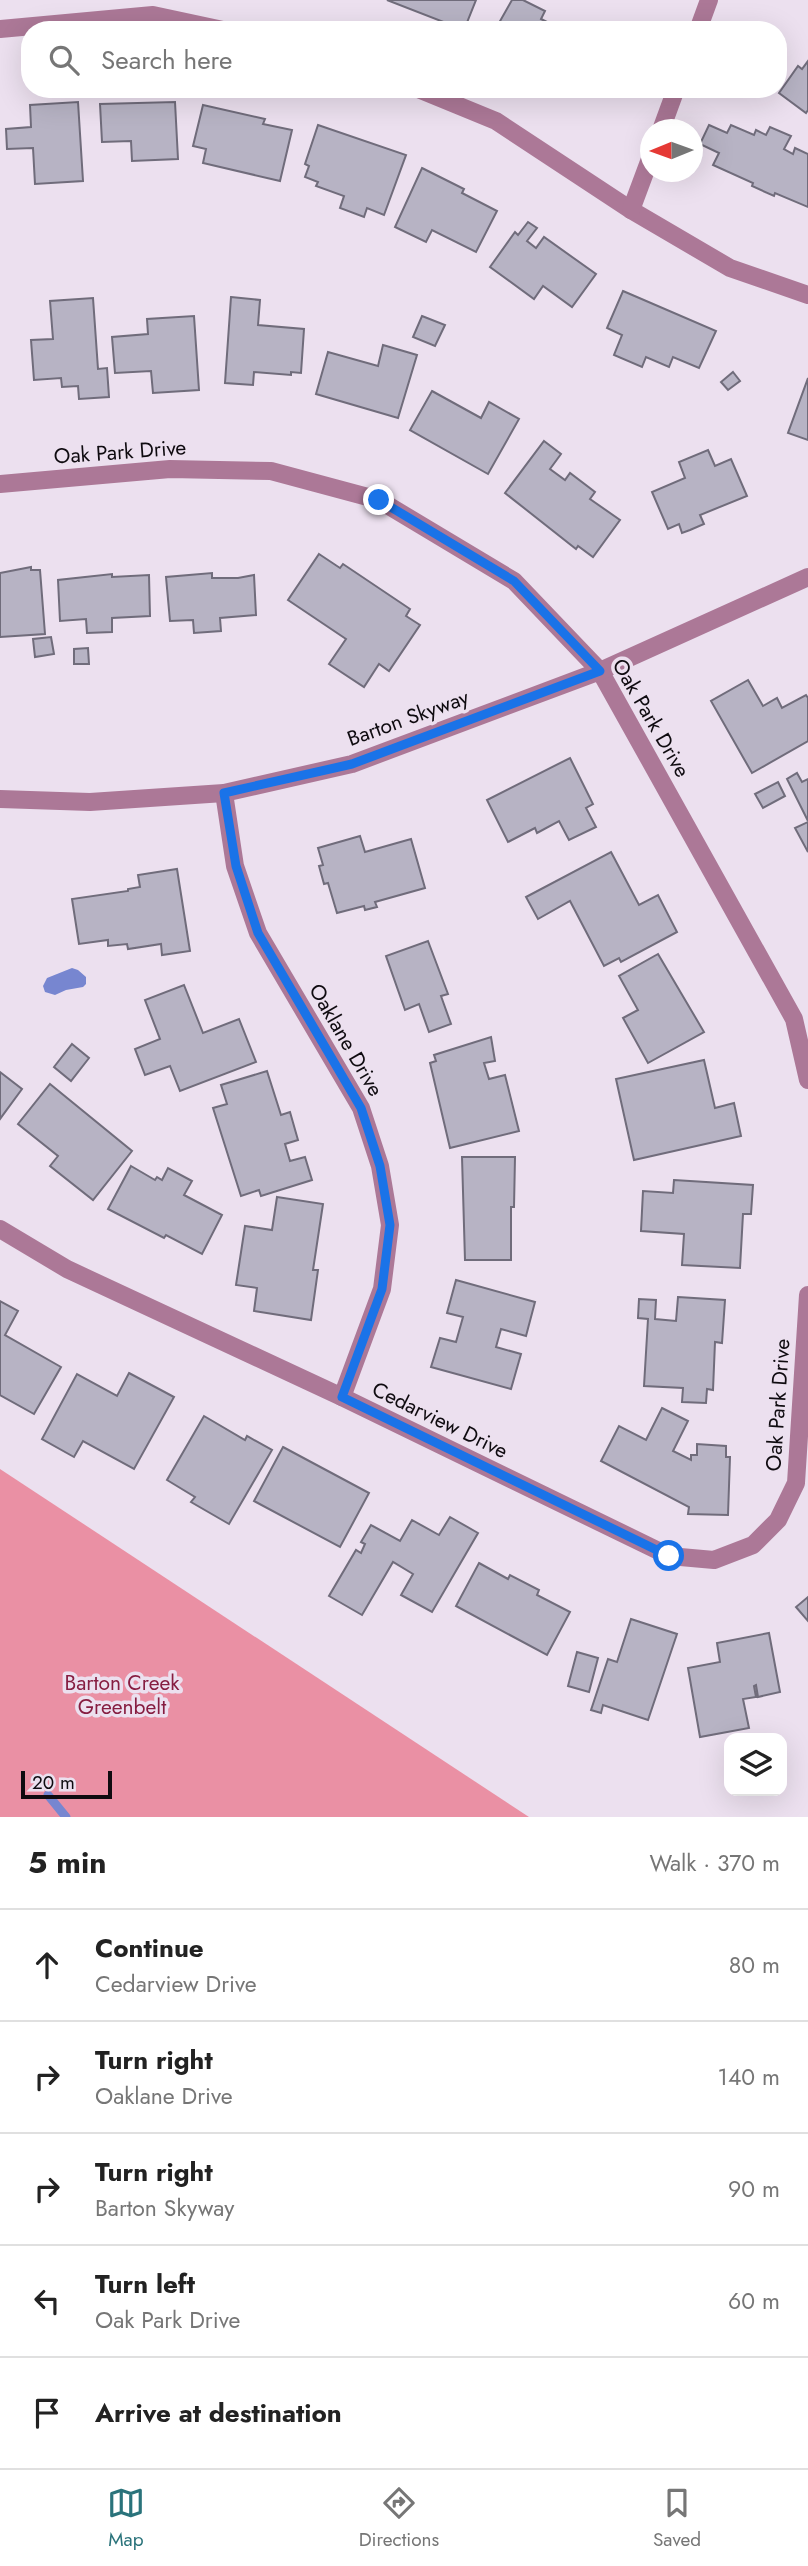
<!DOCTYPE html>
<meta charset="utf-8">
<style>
:root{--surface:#fff;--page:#f6f6f6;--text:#222;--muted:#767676;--line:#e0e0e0;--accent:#2a737b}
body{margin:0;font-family:Jost,sans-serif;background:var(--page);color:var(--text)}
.controls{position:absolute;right:21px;bottom:21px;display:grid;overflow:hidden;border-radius:14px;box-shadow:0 7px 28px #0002}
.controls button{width:63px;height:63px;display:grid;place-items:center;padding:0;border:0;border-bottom:2px solid var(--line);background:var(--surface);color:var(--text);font:35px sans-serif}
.compass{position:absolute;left:640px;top:119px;width:63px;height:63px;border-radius:50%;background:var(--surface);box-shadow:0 7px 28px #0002;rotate:269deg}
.scale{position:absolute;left:21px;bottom:18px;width:91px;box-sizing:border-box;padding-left:7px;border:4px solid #0f0b10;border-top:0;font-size:19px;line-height:24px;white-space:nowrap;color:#0f0b10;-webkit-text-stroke:5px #ece0ef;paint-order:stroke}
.stop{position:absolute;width:21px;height:21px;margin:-16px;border:5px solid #1a73e8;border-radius:50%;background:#fff}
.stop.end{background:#1a73e8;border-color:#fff;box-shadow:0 2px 7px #0008}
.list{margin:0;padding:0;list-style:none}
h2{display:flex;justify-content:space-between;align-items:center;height:91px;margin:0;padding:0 28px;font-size:30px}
h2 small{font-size:23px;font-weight:400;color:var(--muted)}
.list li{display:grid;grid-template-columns:46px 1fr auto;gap:21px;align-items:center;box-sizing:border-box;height:112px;padding:0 28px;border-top:2px solid var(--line)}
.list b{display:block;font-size:26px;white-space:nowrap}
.list p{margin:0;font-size:23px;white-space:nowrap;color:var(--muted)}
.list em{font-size:23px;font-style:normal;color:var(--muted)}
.icon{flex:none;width:38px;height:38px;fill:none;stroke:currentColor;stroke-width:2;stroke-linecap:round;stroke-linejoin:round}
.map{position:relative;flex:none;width:808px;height:1817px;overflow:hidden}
.search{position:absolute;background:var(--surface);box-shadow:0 7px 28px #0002;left:21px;right:21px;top:21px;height:77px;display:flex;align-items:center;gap:18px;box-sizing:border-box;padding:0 24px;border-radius:28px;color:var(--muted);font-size:26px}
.sheet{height:651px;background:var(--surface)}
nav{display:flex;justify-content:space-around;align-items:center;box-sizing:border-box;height:98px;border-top:2px solid var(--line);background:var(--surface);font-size:19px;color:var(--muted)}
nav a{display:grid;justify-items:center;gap:4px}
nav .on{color:var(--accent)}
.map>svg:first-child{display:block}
.forest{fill:#ea90a4}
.water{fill:#7786d0}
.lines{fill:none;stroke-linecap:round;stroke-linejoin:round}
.stream{stroke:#7786d0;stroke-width:9}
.building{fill:#b7b3c4;stroke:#706c7b;stroke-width:2}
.minor{stroke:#ac7897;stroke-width:18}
.route{stroke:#1a73e8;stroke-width:9}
.labels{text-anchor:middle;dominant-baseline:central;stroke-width:7;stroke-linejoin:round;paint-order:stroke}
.street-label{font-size:21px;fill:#0f0b10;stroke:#ece0ef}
.park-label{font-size:21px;fill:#861d41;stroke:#ece0ef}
</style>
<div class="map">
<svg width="808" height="1817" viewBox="0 0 808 1817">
<rect width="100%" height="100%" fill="#ece0ef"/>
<!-- forest -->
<path class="forest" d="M 0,1469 L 529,1817 L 0,1817 Z"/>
<!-- water -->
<path class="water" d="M 72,968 L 78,970 L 86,977 L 86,984 L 83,987 L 66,990 L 55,995 L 45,992 L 43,986 L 47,978 Z"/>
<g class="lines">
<!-- stream -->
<path class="stream" d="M 48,1795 L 66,1817"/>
</g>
<!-- building -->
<g class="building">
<path d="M 387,0 L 476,0 L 464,30 Z"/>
<path d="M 512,0 L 523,0 L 545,11 L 541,19 L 563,30 L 495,30 Z"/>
<path d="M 808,61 L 808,110 L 806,113 L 779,93 L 798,66 L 802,69 Z"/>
<path d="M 78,102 L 83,181 L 35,184 L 33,148 L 7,149 L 6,129 L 31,127 L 30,105 Z"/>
<path d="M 175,102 L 178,159 L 132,161 L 131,141 L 102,142 L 100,104 Z"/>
<path d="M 203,105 L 265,119 L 263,124 L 292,130 L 280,181 L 203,163 L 206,149 L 193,146 Z"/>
<path d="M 318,125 L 406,155 L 384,215 L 367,208 L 364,217 L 340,208 L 344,196 L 316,186 L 318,182 L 305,177 L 309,166 L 305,164 Z"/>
<path d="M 709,125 L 727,133 L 731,125 L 754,135 L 756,130 L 766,135 L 770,127 L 791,136 L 784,149 L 793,154 L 795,148 L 808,154 L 808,207 L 775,193 L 774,196 L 752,186 L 753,183 L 713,165 L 719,153 L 700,144 Z"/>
<path d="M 422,168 L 464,189 L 462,193 L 497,211 L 476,252 L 432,230 L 426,242 L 395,227 Z"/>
<path d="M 528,222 L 537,228 L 527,241 L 536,248 L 544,237 L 596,274 L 572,307 L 543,286 L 534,299 L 490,267 L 515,232 L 518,235 Z"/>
<path d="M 623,291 L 716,331 L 699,368 L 673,357 L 669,367 L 646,357 L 642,367 L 614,355 L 622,335 L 607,328 Z"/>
<path d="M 231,297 L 260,300 L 258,325 L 304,329 L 301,373 L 291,372 L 291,375 L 254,372 L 253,385 L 225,383 Z"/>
<path d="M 93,298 L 98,369 L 107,368 L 109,397 L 79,399 L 78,386 L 62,387 L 61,378 L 34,380 L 31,340 L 53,339 L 50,301 Z"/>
<path d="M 194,316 L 199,390 L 153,393 L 151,371 L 115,373 L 112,337 L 148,334 L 147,319 Z"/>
<path d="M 422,316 L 445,325 L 435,346 L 413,337 Z"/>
<path d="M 383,345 L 417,355 L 398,418 L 316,394 L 328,352 L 378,366 Z"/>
<path d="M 733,372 L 740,381 L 728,390 L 721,382 Z"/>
<path d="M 808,378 L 808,440 L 788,433 Z"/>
<path d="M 432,391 L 481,418 L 489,402 L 519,419 L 488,474 L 410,430 Z"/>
<path d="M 544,441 L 561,454 L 550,469 L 565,480 L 570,473 L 595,492 L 590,499 L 620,520 L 593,557 L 578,546 L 576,549 L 505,493 Z"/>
<path d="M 708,450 L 715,466 L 731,459 L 747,496 L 700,515 L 704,524 L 690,530 L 682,533 L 679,524 L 668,529 L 652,492 L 685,478 L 679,462 Z"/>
<path d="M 319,554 L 340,568 L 343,564 L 410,609 L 406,616 L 420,625 L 389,671 L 379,664 L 364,687 L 329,664 L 346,639 L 288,600 Z"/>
<path d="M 31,567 L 31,570 L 40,570 L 45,634 L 0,637 L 0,573 Z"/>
<path d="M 212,573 L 212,578 L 238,578 L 254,575 L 256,615 L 220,618 L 221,631 L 194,633 L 193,620 L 170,621 L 166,577 Z"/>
<path d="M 112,574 L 112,577 L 149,575 L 150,616 L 112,618 L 112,632 L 87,633 L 86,619 L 60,621 L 58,580 Z"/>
<path d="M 51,637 L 54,654 L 35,657 L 33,639 Z"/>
<path d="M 88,648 L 89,664 L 74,664 L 74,649 Z"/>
<path d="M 748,680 L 763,706 L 777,698 L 782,708 L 806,695 L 808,698 L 808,741 L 752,773 L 711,701 Z"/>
<path d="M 570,758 L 593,804 L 586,808 L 596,827 L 569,840 L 559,821 L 537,833 L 535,828 L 508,842 L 487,800 Z"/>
<path d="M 797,773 L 802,782 L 808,779 L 808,821 L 787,779 Z"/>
<path d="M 778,782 L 785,796 L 763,808 L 755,794 Z"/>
<path d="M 808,822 L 808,852 L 795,828 Z"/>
<path d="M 360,836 L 365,852 L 411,839 L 425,888 L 375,902 L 377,907 L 365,910 L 364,906 L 337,913 L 328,883 L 324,884 L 319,866 L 323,865 L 318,848 Z"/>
<path d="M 611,852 L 639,905 L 658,895 L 677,932 L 621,962 L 619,958 L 604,966 L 570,901 L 538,919 L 526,897 Z"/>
<path d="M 177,869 L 190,951 L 162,955 L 161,944 L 128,949 L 127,944 L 108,946 L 108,940 L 79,944 L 72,899 L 128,891 L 128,889 L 140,887 L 138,875 Z"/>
<path d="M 428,941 L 448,994 L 441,996 L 451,1024 L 429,1032 L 419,1004 L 405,1010 L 386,956 Z"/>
<path d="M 658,954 L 704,1032 L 648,1063 L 623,1018 L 638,1010 L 619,976 Z"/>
<path d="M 184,985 L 203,1033 L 239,1019 L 256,1062 L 180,1091 L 170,1066 L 145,1075 L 135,1049 L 160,1039 L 145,1000 Z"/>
<path d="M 491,1037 L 495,1061 L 484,1063 L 489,1079 L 505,1075 L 519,1131 L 450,1148 L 430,1063 L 436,1061 L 434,1055 Z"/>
<path d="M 72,1044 L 89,1058 L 71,1081 L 54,1067 Z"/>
<path d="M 704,1060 L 715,1108 L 734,1103 L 741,1136 L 634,1160 L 616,1079 Z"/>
<path d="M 267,1071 L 281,1115 L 290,1112 L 298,1140 L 285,1144 L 290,1161 L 305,1157 L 312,1180 L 261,1196 L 259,1190 L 241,1196 L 213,1108 L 227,1104 L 221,1085 Z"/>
<path d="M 0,1072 L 22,1089 L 0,1119 Z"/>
<path d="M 50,1084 L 132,1151 L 93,1200 L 50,1166 L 58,1156 L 18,1124 Z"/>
<path d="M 462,1157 L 515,1157 L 514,1207 L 511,1207 L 511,1260 L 465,1260 Z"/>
<path d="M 131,1166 L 155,1180 L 157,1177 L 162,1180 L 168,1168 L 192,1181 L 184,1195 L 222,1215 L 202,1254 L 166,1235 L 164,1238 L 108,1209 Z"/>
<path d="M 674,1180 L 753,1185 L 751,1214 L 743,1214 L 740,1268 L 682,1265 L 684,1234 L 641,1231 L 643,1191 L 673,1193 Z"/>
<path d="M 277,1197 L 323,1204 L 313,1270 L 318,1270 L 311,1320 L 254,1311 L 257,1288 L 236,1285 L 245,1226 L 272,1230 Z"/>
<path d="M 456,1280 L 535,1302 L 526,1336 L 501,1329 L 496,1347 L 521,1354 L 511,1389 L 431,1367 L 440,1338 L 456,1342 L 463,1317 L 447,1313 Z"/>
<path d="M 678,1297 L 725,1300 L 722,1343 L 715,1342 L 713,1390 L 707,1389 L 706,1403 L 682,1402 L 683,1388 L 644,1386 L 648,1319 L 638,1318 L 639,1299 L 656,1300 L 655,1319 L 676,1321 Z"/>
<path d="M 0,1301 L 18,1311 L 5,1335 L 61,1367 L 34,1414 L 0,1395 Z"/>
<path d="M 129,1373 L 174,1397 L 134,1469 L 83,1441 L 74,1457 L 42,1439 L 77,1374 L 117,1396 Z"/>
<path d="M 662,1408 L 688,1421 L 673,1451 L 691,1460 L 691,1455 L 697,1455 L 697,1444 L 726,1446 L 726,1457 L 730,1457 L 728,1515 L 688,1514 L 689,1507 L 601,1461 L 619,1426 L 646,1440 Z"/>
<path d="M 204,1416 L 245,1440 L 247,1436 L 272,1450 L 229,1524 L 191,1502 L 195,1497 L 167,1480 Z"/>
<path d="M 283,1447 L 369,1493 L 340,1547 L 254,1501 Z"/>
<path d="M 450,1517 L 478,1533 L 432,1612 L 401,1595 L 413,1574 L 393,1562 L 362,1615 L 329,1596 L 356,1550 L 361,1553 L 365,1544 L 361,1542 L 371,1525 L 400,1541 L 412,1520 L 439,1535 Z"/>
<path d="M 479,1563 L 508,1579 L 510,1575 L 539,1590 L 537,1595 L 570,1612 L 547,1655 L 456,1606 Z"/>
<path d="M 808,1597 L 808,1621 L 796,1607 Z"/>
<path d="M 631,1619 L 677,1634 L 648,1720 L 603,1705 L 601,1713 L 591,1710 L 608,1659 L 617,1662 Z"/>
<path d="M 769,1633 L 780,1692 L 758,1697 L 756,1685 L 754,1686 L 756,1697 L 743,1699 L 749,1728 L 700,1737 L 688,1668 L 720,1662 L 717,1643 Z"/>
<path d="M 577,1652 L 598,1658 L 589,1692 L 568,1686 Z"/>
</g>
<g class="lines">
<!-- minor -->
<g class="minor">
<path d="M 0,29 L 153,15 L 223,30"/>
<path d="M 698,30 L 709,0"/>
<path d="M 418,89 L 496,121 L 631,210 L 730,268 L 808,295"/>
<path d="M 661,130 L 676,89"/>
<path d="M 631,210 L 650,159"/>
<path d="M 0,484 L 170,469 L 271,471 L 379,500 L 514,581 L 600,671 L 794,1019 L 808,1080"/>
<path d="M 224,793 L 235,866 L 258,933 L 361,1108 L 380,1166 L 390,1225 L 382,1289 L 342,1397"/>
<path d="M 0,799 L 90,802 L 224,793 L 352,764 L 600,671 L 808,577"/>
<path d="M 0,1229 L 67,1269 L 342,1397 L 669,1556 L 714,1560 L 753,1545 L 778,1520 L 796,1483 L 808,1295"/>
</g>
</g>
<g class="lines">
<!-- route -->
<path class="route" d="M 379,500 L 514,581 L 600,671 L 352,764 L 224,793 L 236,866 L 258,933 L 361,1108 L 380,1166 L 390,1225 L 382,1289 L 342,1397 L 669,1556"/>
</g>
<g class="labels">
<!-- street labels -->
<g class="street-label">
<text transform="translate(120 452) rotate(-4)">Oak Park Drive</text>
<text transform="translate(408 718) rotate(-20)">Barton Skyway</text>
<text transform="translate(651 718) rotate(60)">Oak Park Drive</text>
<text transform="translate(346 1040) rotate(60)">Oaklane Drive</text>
<text transform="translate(778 1405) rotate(-86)">Oak Park Drive</text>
<text transform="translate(440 1420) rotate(26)">Cedarview Drive</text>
</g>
<!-- park labels -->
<g class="park-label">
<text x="122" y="1683">Barton Creek<tspan x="122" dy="24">Greenbelt</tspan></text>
</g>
</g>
</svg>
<div class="controls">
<button><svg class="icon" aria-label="layers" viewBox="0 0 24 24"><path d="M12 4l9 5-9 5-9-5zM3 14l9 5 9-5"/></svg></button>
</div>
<svg class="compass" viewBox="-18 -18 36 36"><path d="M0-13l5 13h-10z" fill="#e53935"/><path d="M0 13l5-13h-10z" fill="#767676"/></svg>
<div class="scale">20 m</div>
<div class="stop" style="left:669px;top:1556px"></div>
<div class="stop end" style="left:379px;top:500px"></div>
<div class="search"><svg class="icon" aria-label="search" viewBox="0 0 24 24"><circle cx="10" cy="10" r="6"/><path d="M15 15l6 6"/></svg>Search here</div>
</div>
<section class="sheet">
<h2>5 min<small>Walk · 370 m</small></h2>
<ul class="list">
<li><svg class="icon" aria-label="ahead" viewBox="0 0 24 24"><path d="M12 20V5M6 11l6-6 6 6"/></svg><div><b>Continue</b><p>Cedarview Drive</p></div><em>80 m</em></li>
<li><svg class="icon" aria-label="right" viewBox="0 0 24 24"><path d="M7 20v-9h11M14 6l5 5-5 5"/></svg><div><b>Turn right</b><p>Oaklane Drive</p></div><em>140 m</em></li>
<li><svg class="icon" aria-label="right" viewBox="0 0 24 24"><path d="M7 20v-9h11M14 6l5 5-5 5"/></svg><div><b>Turn right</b><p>Barton Skyway</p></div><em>90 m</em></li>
<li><svg class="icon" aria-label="left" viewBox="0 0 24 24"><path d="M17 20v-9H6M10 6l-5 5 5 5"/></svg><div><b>Turn left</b><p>Oak Park Drive</p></div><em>60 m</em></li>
<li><svg class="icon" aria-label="arrive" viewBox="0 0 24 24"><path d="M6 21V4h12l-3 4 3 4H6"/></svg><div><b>Arrive at destination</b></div></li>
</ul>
</section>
<nav>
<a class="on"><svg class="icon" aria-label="map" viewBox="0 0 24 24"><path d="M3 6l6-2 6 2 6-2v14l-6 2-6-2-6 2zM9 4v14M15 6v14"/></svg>Map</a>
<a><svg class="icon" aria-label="directions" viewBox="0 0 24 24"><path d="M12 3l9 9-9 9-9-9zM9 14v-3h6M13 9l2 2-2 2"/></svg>Directions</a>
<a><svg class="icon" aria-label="saved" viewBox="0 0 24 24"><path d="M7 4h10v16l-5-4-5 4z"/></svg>Saved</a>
</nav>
